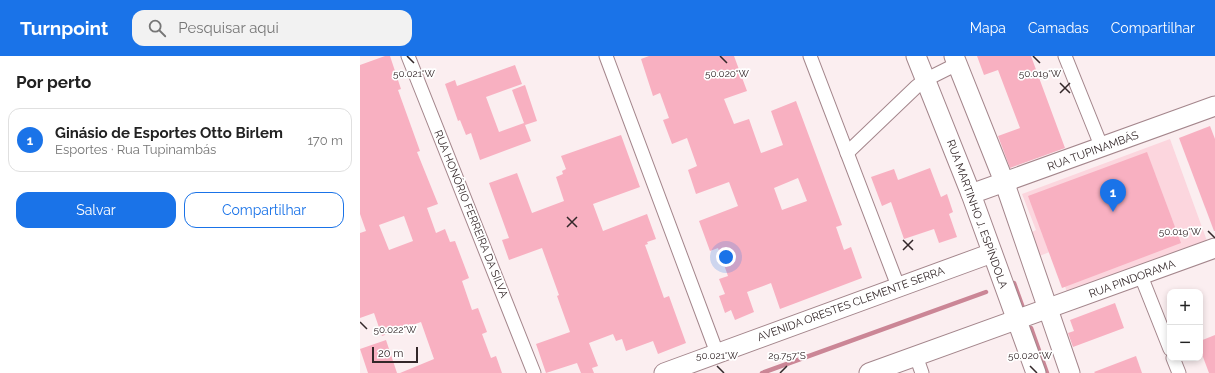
<!DOCTYPE html>
<html lang="pt">
<meta charset="utf-8">
<style>
:root{--surface:#fff;--page:#f2f2f2;--text:#222;--muted:#767676;--line:#e0e0e0;--accent:#1a73e8}
body{margin:0;font-family:Raleway,sans-serif;background:var(--page);color:var(--text)}
.controls{position:absolute;right:12px;bottom:12px;display:grid;overflow:hidden;border-radius:8px;box-shadow:0 2px 6px #0003}
.controls button{width:36px;height:36px;display:grid;place-items:center;padding:0;border:0;border-bottom:1px solid var(--line);background:var(--surface);color:var(--text);font:20px sans-serif}
.scale{position:absolute;left:12px;bottom:10px;width:46px;box-sizing:border-box;padding-left:4px;border:2px solid #332729;border-top:0;font-size:11px;line-height:14px;white-space:nowrap;color:#332729;-webkit-text-stroke:3px #fff;paint-order:stroke}
.you{position:absolute;left:366px;top:201px;width:14px;height:14px;margin:-10px;border:3px solid #fff;border-radius:50%;background:#1a73e8;box-shadow:0 0 0 6px #1a73e833}
.badge{display:grid;place-items:center;width:26px;height:26px;border-radius:50%;background:var(--accent);color:#fff;font-size:13px;font-weight:700}
.pin{position:absolute;translate:-50% -33px;filter:drop-shadow(0 1px 2px #0008)}
.pin::after{content:'';position:absolute;top:21px;width:14px;height:12px;background:inherit;clip-path:polygon(0 0,100% 0,50% 100%)}
.list{margin:0;padding:0;list-style:none}
h2{display:flex;justify-content:space-between;align-items:center;height:52px;margin:0;padding:0 16px;font-size:17px}
h2 small{font-size:13px;font-weight:400;color:var(--muted)}
.list li{display:grid;grid-template-columns:26px 1fr auto;gap:12px;align-items:center;box-sizing:border-box;height:64px;margin:0 8px 8px;padding:0 8px;border:1px solid var(--line);border-radius:12px}
.list b{display:block;font-size:15px;white-space:nowrap}
.list p{margin:0;font-size:13px;white-space:nowrap;color:var(--muted)}
.list em{font-size:13px;font-style:normal;color:var(--muted)}
.actions{display:flex;gap:8px;padding:12px 16px}
.actions a{flex:1;padding:9px 0;border:1px solid var(--accent);border-radius:12px;text-align:center;font-size:14px;color:var(--accent)}
.actions .main{background:var(--accent);color:#fff}
.icon{flex:none;width:22px;height:22px;fill:none;stroke:currentColor;stroke-width:2;stroke-linecap:round;stroke-linejoin:round}
.map{position:relative;flex:none;width:855px;height:317px;overflow:hidden}
header{display:flex;align-items:center;gap:24px;box-sizing:border-box;height:56px;padding:0 20px;background:var(--accent);color:#fff}
header strong{font-size:19px}
nav{display:flex;gap:22px;margin-inline-start:auto;font-size:14px}
.search{width:280px;height:36px;background:var(--page);display:flex;align-items:center;gap:10px;box-sizing:border-box;padding:0 14px;border-radius:12px;color:var(--muted);font-size:15px}
main{display:flex}
aside{flex:1;background:var(--surface)}
.map>svg:first-child{display:block}
.green{fill:#fcd6de}
.lines{fill:none;stroke-linecap:round;stroke-linejoin:round}
.stream{stroke:#cb8696;stroke-width:4.5}
.building{fill:#f8b0c1;fill-rule:evenodd}
.street-casing{stroke:#a4868c;stroke-width:15}
.secondary-casing{stroke:#a4868c;stroke-width:21}
.street{stroke:#fff;stroke-width:13}
.secondary{stroke:#fff;stroke-width:19}
.ticks{fill:none;stroke:#332729;stroke-width:1.5}
.labels{text-anchor:middle;dominant-baseline:central;stroke-width:3.5;stroke-linejoin:round;paint-order:stroke}
.street-label{font-size:11px;fill:#332729;stroke:#fff}
.ticks-label{font-size:10px;text-anchor:middle;fill:#332729;stroke:#fff;stroke-width:3.5;stroke-linejoin:round;paint-order:stroke}
</style>
<header>
<strong>Turnpoint</strong>
<div class="search"><svg class="icon" aria-label="search" viewBox="0 0 24 24"><circle cx="10" cy="10" r="6"/><path d="M15 15l6 6"/></svg>Pesquisar aqui</div>
<nav><a>Mapa</a><a>Camadas</a><a>Compartilhar</a></nav>
</header>
<main>
<aside>
<h2>Por perto<small></small></h2>
<ul class="list">
<li><span class="badge">1</span><div><b>Ginásio de Esportes Otto Birlem</b><p>Esportes · Rua Tupinambás</p></div><em>170 m</em></li>
</ul>
<div class="actions"><a class="main">Salvar</a><a>Compartilhar</a></div>
</aside>
<div class="map">
<svg width="855" height="317" viewBox="0 0 855 317">
<rect width="100%" height="100%" fill="#fbeef0"/>
<!-- green -->
<path class="green" d="M 810,83 L 847,185 L 707,236 L 692,195 L 677,201 L 668,178 L 676,174 L 662,138 Z"/>
<g class="lines">
<!-- stream -->
<g class="stream">
<path d="M 654,227 L 663,252"/>
<path d="M 671,272 L 687,317"/>
<path d="M 402,317 L 626,236"/>
</g>
</g>
<!-- building -->
<g class="building">
<path d="M 25,0 L 30,0 L 41,33 L 38,34 L 60,95 L 57,96 L 78,148 L 67,152 L 76,177 L 85,173 L 90,186 L 95,185 L 109,222 L 102,225 L 112,254 L 118,252 L 127,276 L 122,278 L 131,302 L 136,300 L 142,317 L 40,317 L 74,303 L 61,266 L 22,280 L 14,257 L 0,262 L 0,177 L 6,175 L 0,158 L 0,9 ZM 44,160 L 53,185 L 29,194 L 19,169 Z"/>
<path d="M 289,0 L 374,0 L 387,35 L 364,43 L 374,68 L 389,63 L 401,97 L 423,89 L 411,55 L 436,45 L 482,169 L 476,171 L 484,194 L 491,191 L 502,222 L 420,253 L 411,227 L 387,236 L 394,256 L 375,264 L 371,254 L 365,257 L 359,240 L 365,238 L 359,223 L 368,220 L 358,192 L 350,195 L 339,165 L 378,150 L 369,126 L 336,138 L 328,114 L 337,110 L 327,82 L 312,88 L 303,64 L 309,62 L 300,37 L 293,40 L 281,3 ZM 438,122 L 447,145 L 422,154 L 414,132 Z"/>
<path d="M 617,0 L 671,0 L 705,92 L 650,112 L 638,80 L 660,72 L 638,14 L 624,19 Z"/>
<path d="M 155,9 L 162,28 L 126,41 L 139,76 L 164,67 L 152,34 L 165,29 L 177,65 L 165,69 L 171,85 L 120,104 L 111,77 L 106,79 L 100,64 L 98,65 L 85,28 L 95,24 L 97,30 Z"/>
<path d="M 850,70 L 855,83 L 855,175 L 854,175 L 819,82 Z"/>
<path d="M 261,79 L 280,131 L 233,148 L 243,175 L 287,158 L 296,183 L 287,186 L 288,188 L 285,189 L 304,242 L 309,240 L 326,287 L 298,298 L 293,285 L 266,295 L 262,283 L 256,285 L 253,278 L 229,287 L 238,310 L 232,312 L 234,317 L 221,317 L 217,307 L 186,317 L 176,288 L 210,276 L 197,240 L 199,239 L 182,192 L 149,204 L 142,184 L 149,182 L 129,127 L 157,117 L 172,157 L 204,145 L 196,121 L 203,118 L 202,115 L 206,113 L 201,100 Z"/>
<path d="M 787,96 L 821,187 L 702,232 L 668,140 Z"/>
<path d="M 570,112 L 581,141 L 587,138 L 593,156 L 589,158 L 597,181 L 579,187 L 574,173 L 544,183 L 531,146 L 522,150 L 511,121 L 534,113 L 538,124 Z"/>
<path d="M 755,247 L 764,272 L 713,291 L 708,277 L 714,275 L 710,264 Z"/>
<path d="M 855,279 L 855,317 L 849,317 L 840,293 L 840,285 Z"/>
<path d="M 26,284 L 37,317 L 8,317 L 0,293 Z"/>
<path d="M 776,300 L 782,317 L 735,317 L 734,316 Z"/>
</g>
<g class="lines">
<!-- street casing -->
<g class="street-casing">
<g id="street">
<path d="M 48,0 L 174,317"/>
<path d="M 246,0 L 357,297"/>
<path d="M 450,0 L 538,230"/>
<path d="M 705,0 L 742,92"/>
<path d="M 487,97 L 556,31 L 565,24 L 597,8"/>
<path d="M 781,220 L 810,293"/>
<path d="M 556,300 L 562,317"/>
<path d="M 813,302 L 819,317"/>
</g>
</g>
<!-- secondary casing -->
<g class="secondary-casing">
<g id="secondary">
<path d="M 556,0 L 611,138 L 676,317"/>
<path d="M 594,0 L 645,128 L 710,317"/>
<path d="M 611,138 L 855,50"/>
<path d="M 304,317 L 632,197"/>
<path d="M 509,317 L 855,192"/>
</g>
</g>
<!-- street -->
<use href="#street" class="street"/>
<!-- secondary -->
<use href="#secondary" class="secondary"/>
</g>
<!-- ticks -->
<path class="ticks" d="M 47,0 L 54,7M 360,0 L 367,7M 673,0 L 680,7M 700,27 L 710,37M 700,37 L 710,27M 207,161 L 217,171M 207,171 L 217,161M 848,175 L 855,182M 543,184 L 553,194M 543,194 L 553,184M 0,266 L 7,273M 357,310 L 364,317M 670,310 L 677,317M 420,317 L 427,310"/>
<g class="labels">
<!-- street labels -->
<g class="street-label">
<text transform="translate(733 95) rotate(-20)">RUA TUPINAMBÁS</text>
<text transform="translate(111 158) rotate(68)">RUA HONÓRIO FERREIRA DA SILVA</text>
<text transform="translate(617 158) rotate(70)">RUA MARTINHO J. ESPÍNDOLA</text>
<text transform="translate(772 223) rotate(-20)">RUA PINDORAMA</text>
<text transform="translate(491 248) rotate(-20)">AVENIDA ORESTES CLEMENTE SERRA</text>
</g>
</g>
<g class="ticks-label">
<text x="367" y="21">50.020°W</text>
<text x="680" y="21">50.019°W</text>
<text x="54" y="21">50.021°W</text>
<text x="820" y="179">50.019°W</text>
<text x="35" y="277">50.022°W</text>
<text x="357" y="303">50.021°W</text>
<text x="427" y="303">29.757°S</text>
<text x="670" y="303">50.020°W</text>
</g>
</svg>
<div class="controls">
<button>+</button>
<button>−</button>
</div>
<div class="scale">20 m</div>
<div class="you"></div>
<div class="pin badge" style="left:753px;top:156px">1</div>
</div>
</main>
